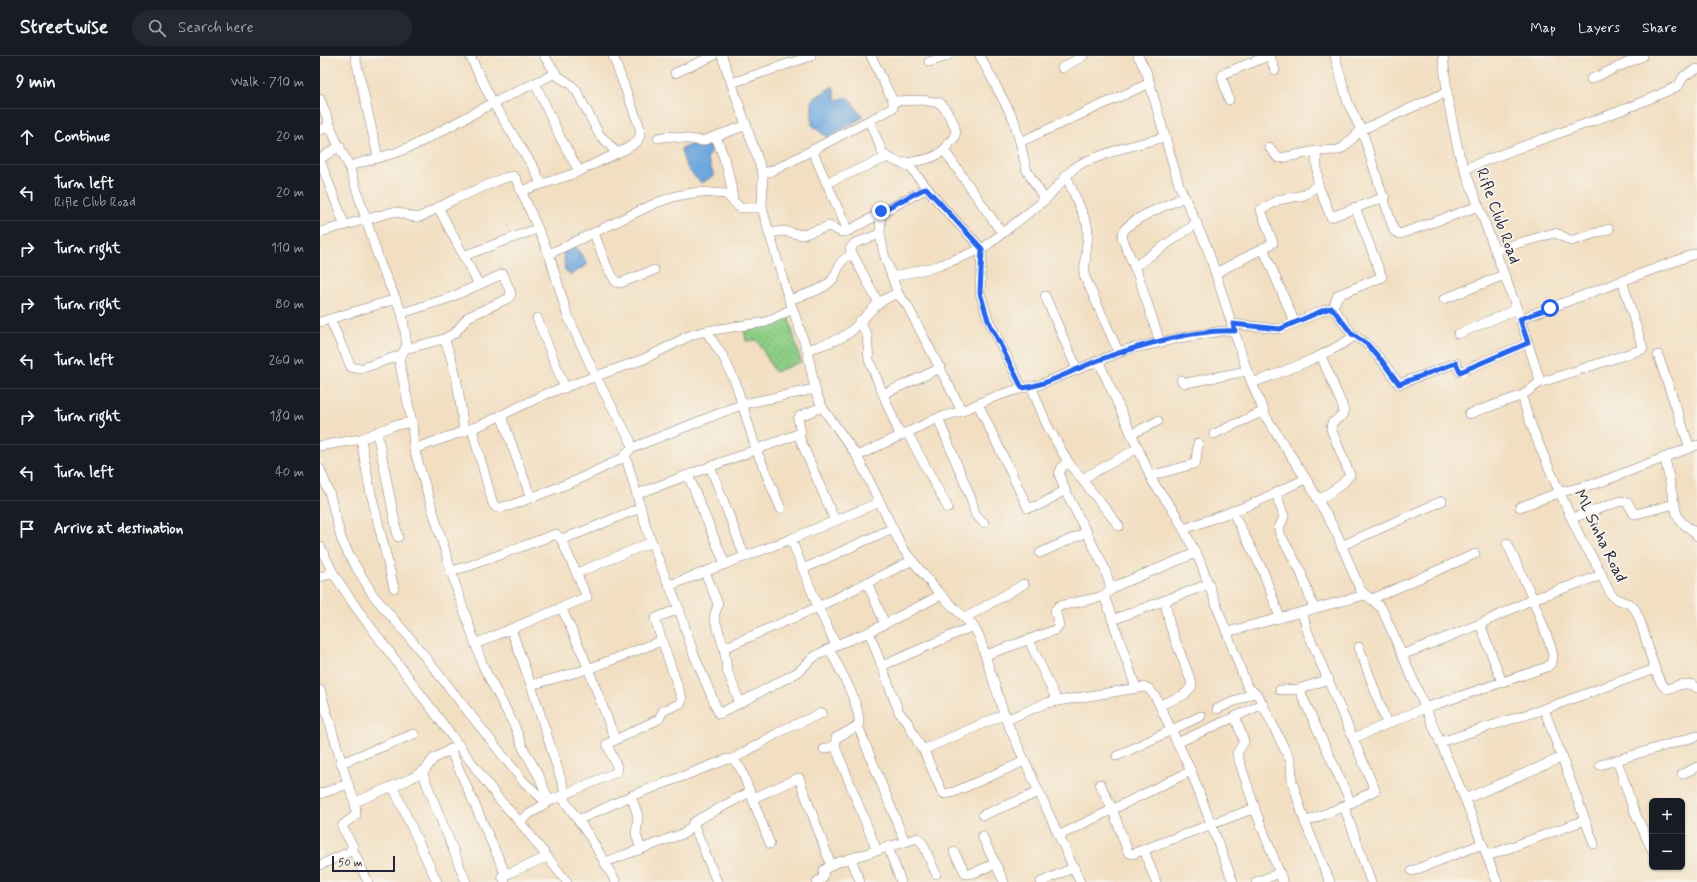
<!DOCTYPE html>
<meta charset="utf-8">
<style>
:root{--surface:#171b24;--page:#242831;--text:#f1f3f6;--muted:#9ea1a6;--line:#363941}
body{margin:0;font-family:Mynerve,sans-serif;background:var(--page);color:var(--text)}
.controls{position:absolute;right:12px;bottom:12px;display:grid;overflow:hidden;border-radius:6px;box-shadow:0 1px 3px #0004}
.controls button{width:36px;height:36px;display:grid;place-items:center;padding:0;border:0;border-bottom:1px solid var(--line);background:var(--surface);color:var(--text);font:20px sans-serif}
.scale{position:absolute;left:12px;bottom:10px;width:63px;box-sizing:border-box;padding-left:4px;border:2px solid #22223b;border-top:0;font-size:11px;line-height:14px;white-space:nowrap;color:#22223b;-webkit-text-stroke:3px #f7f3e8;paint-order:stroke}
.stop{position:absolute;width:12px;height:12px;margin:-9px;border:3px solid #2563eb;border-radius:50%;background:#fff}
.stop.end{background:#2563eb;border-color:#fff;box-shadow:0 1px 4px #0008}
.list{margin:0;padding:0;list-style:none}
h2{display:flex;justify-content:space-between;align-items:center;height:52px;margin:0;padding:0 16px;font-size:17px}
h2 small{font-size:13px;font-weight:400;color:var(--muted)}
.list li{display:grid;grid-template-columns:26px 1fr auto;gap:12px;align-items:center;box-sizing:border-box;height:56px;padding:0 16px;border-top:1px solid var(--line)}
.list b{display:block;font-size:15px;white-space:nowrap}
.list p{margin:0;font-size:13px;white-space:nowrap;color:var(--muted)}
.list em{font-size:13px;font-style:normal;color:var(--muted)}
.icon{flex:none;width:22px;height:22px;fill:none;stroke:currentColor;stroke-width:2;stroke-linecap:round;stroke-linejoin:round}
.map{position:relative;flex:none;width:1377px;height:826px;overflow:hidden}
header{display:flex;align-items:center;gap:24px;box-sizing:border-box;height:56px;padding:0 20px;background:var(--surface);border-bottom:1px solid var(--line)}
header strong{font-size:19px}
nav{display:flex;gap:22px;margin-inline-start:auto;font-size:14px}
.search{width:280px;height:36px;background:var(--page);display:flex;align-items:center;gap:10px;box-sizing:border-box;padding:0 14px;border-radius:22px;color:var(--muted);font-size:15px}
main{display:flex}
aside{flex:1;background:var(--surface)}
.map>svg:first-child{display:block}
.park{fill:url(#park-dots);stroke:#587860}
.water{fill:#6ea8de;stroke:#48658c}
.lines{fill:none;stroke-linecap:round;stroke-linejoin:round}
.minor-casing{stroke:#8a807e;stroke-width:10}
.minor{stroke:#fff;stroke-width:9}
.route{stroke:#2563eb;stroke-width:5}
.labels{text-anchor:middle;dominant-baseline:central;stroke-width:4;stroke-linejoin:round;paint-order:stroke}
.street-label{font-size:16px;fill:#22223b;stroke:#f7f3e8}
</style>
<header>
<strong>Streetwise</strong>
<div class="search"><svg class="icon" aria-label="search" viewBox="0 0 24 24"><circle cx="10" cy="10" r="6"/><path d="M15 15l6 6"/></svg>Search here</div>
<nav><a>Map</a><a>Layers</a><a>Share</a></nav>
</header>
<main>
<aside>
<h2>9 min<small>Walk · 710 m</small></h2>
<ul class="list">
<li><svg class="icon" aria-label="ahead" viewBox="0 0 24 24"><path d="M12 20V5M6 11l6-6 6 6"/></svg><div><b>Continue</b></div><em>20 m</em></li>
<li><svg class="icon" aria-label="left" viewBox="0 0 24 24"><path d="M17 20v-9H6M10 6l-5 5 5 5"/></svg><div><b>Turn left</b><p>Rifle Club Road</p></div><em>20 m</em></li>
<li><svg class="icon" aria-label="right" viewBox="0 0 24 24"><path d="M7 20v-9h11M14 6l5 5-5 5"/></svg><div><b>Turn right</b></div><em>110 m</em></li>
<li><svg class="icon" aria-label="right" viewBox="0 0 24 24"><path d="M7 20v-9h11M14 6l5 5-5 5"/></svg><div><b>Turn right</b></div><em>80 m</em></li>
<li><svg class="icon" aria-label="left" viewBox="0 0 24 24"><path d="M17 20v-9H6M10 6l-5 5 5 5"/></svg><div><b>Turn left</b></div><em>260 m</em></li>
<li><svg class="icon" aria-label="right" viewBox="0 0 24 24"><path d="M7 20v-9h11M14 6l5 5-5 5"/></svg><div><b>Turn right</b></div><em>180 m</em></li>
<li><svg class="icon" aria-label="left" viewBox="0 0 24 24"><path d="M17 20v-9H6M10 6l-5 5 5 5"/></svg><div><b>Turn left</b></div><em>40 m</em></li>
<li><svg class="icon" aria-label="arrive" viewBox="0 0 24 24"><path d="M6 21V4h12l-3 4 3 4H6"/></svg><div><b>Arrive at destination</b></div></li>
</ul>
</aside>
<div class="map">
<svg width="1377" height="826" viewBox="0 0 1377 826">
<defs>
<pattern id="park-dots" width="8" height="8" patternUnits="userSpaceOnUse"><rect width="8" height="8" fill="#8ece85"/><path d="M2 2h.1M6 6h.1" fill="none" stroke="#7ab174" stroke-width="1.8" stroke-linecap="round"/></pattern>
</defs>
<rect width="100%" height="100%" fill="#f7f3e8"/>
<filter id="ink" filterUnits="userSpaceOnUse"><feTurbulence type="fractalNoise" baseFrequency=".025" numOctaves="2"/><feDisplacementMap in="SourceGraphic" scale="8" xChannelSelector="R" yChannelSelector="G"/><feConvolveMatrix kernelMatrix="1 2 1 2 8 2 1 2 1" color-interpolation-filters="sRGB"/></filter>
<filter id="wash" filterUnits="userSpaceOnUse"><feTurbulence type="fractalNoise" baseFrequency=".012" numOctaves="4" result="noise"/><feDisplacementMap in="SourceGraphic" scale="16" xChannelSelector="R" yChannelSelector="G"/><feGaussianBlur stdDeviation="0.9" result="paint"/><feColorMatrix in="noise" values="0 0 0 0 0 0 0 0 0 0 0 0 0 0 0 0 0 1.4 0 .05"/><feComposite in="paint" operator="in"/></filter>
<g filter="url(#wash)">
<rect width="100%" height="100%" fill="#f2dfc2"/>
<!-- park -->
<path class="park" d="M 468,259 L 481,306 L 455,316 L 437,284 L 426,285 L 424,272 Z"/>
<!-- water -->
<g class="water">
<path d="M 513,30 L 516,44 L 528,41 L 543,61 L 508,82 L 492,69 L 492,44 Z"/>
<path d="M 388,82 L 392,95 L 387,102 L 394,119 L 382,127 C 369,117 364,109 361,93 Z"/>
<path d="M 255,190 L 268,208 L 251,219 L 245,214 L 243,192 Z"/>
</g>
</g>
<g filter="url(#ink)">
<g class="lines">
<!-- minor casing -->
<g class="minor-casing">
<g id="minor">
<path d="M 35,0 L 58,101"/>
<path d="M 150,0 L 173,47 L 215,114 L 221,128"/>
<path d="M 224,0 L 238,20 L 250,28 L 256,34 L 279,78 L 297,97"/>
<path d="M 402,0 L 443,118 L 442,152 L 466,234 L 487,294 L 496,337 L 502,351 L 537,400 L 583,493 L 618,536 L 653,570 L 659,580 L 686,664 L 760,826"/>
<path d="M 660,0 L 694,64 L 700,86"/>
<path d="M 818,0 L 826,15 L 859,129 L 887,191 L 927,315 L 946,361 L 991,431 L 1016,476 L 1040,533 C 1047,542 1057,545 1063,555 L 1145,743 L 1177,826"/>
<path d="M 950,0 L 955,14"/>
<path d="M 1015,0 L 1028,47 L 1043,78 L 1074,175 L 1080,178 L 1159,150"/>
<path d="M 1123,0 L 1128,45 L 1139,98 L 1197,253 L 1219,322 L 1219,327"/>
<path d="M 609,6 L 628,0"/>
<path d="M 742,12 L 763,0"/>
<path d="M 355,17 L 393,0"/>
<path d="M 1271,23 L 1323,0"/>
<path d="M 215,27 L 240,81 L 259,115"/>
<path d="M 412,27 L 491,0"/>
<path d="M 0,43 L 15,82 L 29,110 L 61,210 L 82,257 L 87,289 L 79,304 L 92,366 L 72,370 L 41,383 L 0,390"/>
<path d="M 909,44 L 902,21 L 903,18 L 948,0"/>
<path d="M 573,45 L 602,44 L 620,47 C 626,54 638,70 635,80 C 634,84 629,87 627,90 C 622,97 615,101 607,103 C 599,105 590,106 582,107"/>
<path d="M 549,65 L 563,97 L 571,103 L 590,111 L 619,147 L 662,193 L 660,237 L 668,263 L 702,332"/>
<path d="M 0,74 L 10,70"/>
<path d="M 396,81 C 405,103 411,121 413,145"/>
<path d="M 338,82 L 349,80 L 382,85 L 427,69"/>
<path d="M 949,91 L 958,102 L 961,102 L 996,95 L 1018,94 L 1024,91 L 1041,74 L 1127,36"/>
<path d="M 492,94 L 528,175"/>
<path d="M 624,94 L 682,177"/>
<path d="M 0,103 L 20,90"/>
<path d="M 0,104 L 25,170"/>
<path d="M 29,110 L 75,97 L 95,89 L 173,47 L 236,17"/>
<path d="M 1145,113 C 1215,83 1289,63 1358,30 L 1364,20 L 1377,13"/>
<path d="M 443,118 L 458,112 L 573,52 L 573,45 L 551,0"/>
<path d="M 746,119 L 767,168 L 768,176 L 764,219 L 799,297"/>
<path d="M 506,127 L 568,101"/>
<path d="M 998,129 L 1011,161 L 1065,141"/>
<path d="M 201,135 L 253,118 L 306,93 L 317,86 L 320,80 L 320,72 L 293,0"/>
<path d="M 725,144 L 707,115 L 700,86 L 830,27"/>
<path d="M 118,151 L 159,229"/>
<path d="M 561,155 L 560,178 L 564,198 L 578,238"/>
<path d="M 0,176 L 73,156 C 83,155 89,163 100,161 L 137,142 L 184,122 L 193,120 L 196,123 L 229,198 L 247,258 L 276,321 L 310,384 L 312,392"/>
<path d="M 274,177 L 287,211 L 296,226 L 300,227 L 334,214"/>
<path d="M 449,177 L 463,175 L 482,179 L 509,170 L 521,176 L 528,175 L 607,132"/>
<path d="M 943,192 L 975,267"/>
<path d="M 1175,194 L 1234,177 L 1238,178 L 1251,185 L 1289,173"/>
<path d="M 229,198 L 336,147 L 356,140 L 379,136 L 406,138 L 420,152 L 442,152"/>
<path d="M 143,200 L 217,173"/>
<path d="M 814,211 L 877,167"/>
<path d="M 896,217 L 953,187 L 941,154 L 958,144 L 984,139 L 998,129 L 996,95"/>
<path d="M 572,221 L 618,210 L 662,193 L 725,144 L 753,113 L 764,106 L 800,93 L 845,81"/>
<path d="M 1302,224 L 1323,293 L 1219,327 L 1203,339 C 1200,352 1253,466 1262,485 C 1266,492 1271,498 1275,506 C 1281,516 1285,529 1291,538 C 1297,547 1308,544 1314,552 C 1325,566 1333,627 1347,633 C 1357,630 1369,624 1377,632"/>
<path d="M 725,240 L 757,313"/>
<path d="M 1124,243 L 1184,219"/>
<path d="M 469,244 C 481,239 503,235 512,224 C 522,211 514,208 532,198"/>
<path d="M 559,248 L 530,193 L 535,187 L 560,178"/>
<path d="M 1013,252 L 1018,239 L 1062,221 L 1035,151"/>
<path d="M 82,257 L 129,242 L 183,218 L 191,237 L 189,242 L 148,261 L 135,277 L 124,283 L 85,293"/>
<path d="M 217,262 L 245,332"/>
<path d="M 10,263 L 31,311 L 40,313 L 81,299"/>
<path d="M 1200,263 L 1377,197"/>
<path d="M 539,265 L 547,279 L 549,304 L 580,379"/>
<path d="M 0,266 L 76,243"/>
<path d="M 913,268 L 960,273 L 1004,254 L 1013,252 L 1032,278 L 1047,288 L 1062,305 L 1079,328 L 1136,307 L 1140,316 L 1208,287"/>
<path d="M 386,275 L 404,302 L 416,328 L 436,393 L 461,453"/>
<path d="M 1138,278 L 1197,253"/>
<path d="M 124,283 C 137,312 140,345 144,376"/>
<path d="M 840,286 L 818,219 L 803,184 C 802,179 802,176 806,172 C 817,160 849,148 865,141"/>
<path d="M 487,294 C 501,289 519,285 530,276 C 546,262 556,243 578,238 L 587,249 L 642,355"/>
<path d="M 1338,299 L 1370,392"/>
<path d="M 778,304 L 833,426 L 855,457 L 879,503 L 927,630 L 939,641 L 971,706 L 972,725 L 985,766 L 1010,826"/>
<path d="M 861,324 L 864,327 L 871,326 L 927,315"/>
<path d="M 932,327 C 968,314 1003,301 1035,280"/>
<path d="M 711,330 L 727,369 L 748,406 L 799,470"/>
<path d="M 495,333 L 423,348 L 312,392 L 305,398 L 327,474 L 346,523 L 349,528 L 353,528 L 471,483 L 560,446"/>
<path d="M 563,338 L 621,312"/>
<path d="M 658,348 L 708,452 L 720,449 L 745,434"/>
<path d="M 1149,358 L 1203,339"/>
<path d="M 181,359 L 211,442"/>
<path d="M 618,362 L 652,445 L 655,458 L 664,467"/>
<path d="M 92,366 L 94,393 L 137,534 L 163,610 L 195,671 L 203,692 L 219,720 L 229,745 L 199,765"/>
<path d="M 152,373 L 173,448 L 177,452 L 192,449 L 255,425 L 305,401"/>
<path d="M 57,376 L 78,481"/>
<path d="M 587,376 L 628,452"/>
<path d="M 478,378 L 515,465"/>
<path d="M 811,378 L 838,365"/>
<path d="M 894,378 L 944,355"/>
<path d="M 41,383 L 49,429 L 74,532"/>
<path d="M 94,393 L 161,369 L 226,338 L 324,303 L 371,279 L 386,275 L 446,266 L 472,253"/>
<path d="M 537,400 L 618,362 L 642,355 L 671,342 L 702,332 L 719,329 L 805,294 L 859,282 L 902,275 L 915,275"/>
<path d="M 1345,402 C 1348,415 1354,454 1359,463 C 1364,471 1373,472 1377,480"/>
<path d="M 748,406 L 742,411 L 739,418 L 745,434 L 784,511 L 791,532"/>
<path d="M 390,410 L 425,501"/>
<path d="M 0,413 L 10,439 L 21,482 L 29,499 L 53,539 L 90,582 L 203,725 L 227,747"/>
<path d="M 368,419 L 405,508"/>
<path d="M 830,420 L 874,408 L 876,405 L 878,387"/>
<path d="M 762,423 L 818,392"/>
<path d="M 956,437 L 964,461 L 959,472 L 960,478 L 980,514 L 994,553"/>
<path d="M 317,438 L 478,378 L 481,376 L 478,363 L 480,360 L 502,351"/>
<path d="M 999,444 L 1022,428 L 1030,419 L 1011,373 L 1012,367 L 1024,358 L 1023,351 L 1001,300"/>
<path d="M 1200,451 L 1241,436 L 1278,427 L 1377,389"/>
<path d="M 912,455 L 943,515 L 960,562"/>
<path d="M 1252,462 L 1301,445 L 1308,447 L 1314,458 L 1316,458 L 1355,448"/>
<path d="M 864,473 L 930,449 L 981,425"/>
<path d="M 471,483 L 498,551 L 516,589 L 549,576 L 621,539"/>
<path d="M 0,490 L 13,517 L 35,550 L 178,742 L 199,765 L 247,826"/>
<path d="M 1021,490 L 1122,445"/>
<path d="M 720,497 L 767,476"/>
<path d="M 483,513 L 573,472"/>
<path d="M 131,515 L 149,510 L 236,478 L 241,483 C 269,475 294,461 321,452"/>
<path d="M 385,516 L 398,548 L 394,561 L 404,592 L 407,614 L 420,647"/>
<path d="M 257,517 L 332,486"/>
<path d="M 0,521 L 13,517"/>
<path d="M 547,526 L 565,568"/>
<path d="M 784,539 L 816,632"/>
<path d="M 1052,543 L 1155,498"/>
<path d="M 241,551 L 263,599 L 295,683"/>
<path d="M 359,553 L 373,596 L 399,658 L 478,616 L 494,601 L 516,589"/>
<path d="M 982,556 L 988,577 L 1055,734 L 1027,749 L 1025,753 L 1051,826"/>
<path d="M 645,562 L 704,528"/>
<path d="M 792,564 L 889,528"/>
<path d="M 1160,568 L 1182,626"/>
<path d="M 191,573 L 211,629 L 268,613 L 341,585"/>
<path d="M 549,576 L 579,656 L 588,667 L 601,692 L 607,692 L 685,658"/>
<path d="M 907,576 L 1045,539"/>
<path d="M 709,584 L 737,645"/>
<path d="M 155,588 L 267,541 L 241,483"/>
<path d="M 1039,591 L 1067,668"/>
<path d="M 404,592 L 498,551 L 593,504"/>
<path d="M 666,599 L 735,574 L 739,569 L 735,554 L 739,550 L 781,541 L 798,529 L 876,497"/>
<path d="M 1082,599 L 1160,568 L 1213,543 L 1282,519"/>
<path d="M 562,610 L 653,570"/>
<path d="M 211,629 L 246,739"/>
<path d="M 979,633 L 1031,747"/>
<path d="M 0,634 L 28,728 L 35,746"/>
<path d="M 960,634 L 979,633 L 1009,623"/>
<path d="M 840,649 L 864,639 L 872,630 L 871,625 L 850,570 L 845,545"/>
<path d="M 897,653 L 933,637"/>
<path d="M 1224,653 L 1274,788"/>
<path d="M 915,661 L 924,685 L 917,698 L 936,756"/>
<path d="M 686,664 L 726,647 L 824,631 L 829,633 L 835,640 L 871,715 L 913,826"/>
<path d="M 538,670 L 585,786"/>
<path d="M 1034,682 L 1105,652 L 1227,611 L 1232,606 L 1233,599 L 1231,591 L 1213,543 L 1187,487"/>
<path d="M 1120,686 L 1224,653 L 1335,613"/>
<path d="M 857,687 L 943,648"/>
<path d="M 515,690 L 557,795"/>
<path d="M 130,693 L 186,819"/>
<path d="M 504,693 L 515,690 L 516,682 L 538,670 C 544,654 517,608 509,593"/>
<path d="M 603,693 L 622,736 L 625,738 L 634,736 L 705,705"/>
<path d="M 797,700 L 881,660"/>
<path d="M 413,703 L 463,674 L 502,657"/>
<path d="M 1297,704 L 1313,752 L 1332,794"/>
<path d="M 21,707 L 94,678"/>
<path d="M 1280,709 L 1377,680"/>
<path d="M 102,716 L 146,826"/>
<path d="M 1362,718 L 1377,711"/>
<path d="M 780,728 L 793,755 L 808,796 L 812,798 L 927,755 L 932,754 L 936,756 L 963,826"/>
<path d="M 73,731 L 117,826"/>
<path d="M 0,738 L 28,728"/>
<path d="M 311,740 L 318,760 L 316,779 L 321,793"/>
<path d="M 242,741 L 270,781 L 296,826"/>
<path d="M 433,742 L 479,722 L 511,809"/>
<path d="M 1145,743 L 1243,701"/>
<path d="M 229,745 L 297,716 L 298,713 L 287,688 L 339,663 L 343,655 L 361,647 L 362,643 L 335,564 L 336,562 L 359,553 L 349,528"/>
<path d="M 663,759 L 719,736"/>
<path d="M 258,764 L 311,740 L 408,703 L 413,703 L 421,713 L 450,788"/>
<path d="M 985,766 L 1027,749"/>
<path d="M 373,767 L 397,826"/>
<path d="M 740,779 L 871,715"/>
<path d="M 662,780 L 684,826"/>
<path d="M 568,791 L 581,826"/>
<path d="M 32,792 L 48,826"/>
<path d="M 824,794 L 836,826"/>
<path d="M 634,796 L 646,818 L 653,817 L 675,808"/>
<path d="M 1167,800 L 1265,764"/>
<path d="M 531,802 L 540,826"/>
<path d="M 285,806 L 365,777 L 377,764 L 430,736"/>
<path d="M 0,809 L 29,796 L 33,790 L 22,771 L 24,768 L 36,759 L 35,746 L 90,723 L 106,713 L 113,703 L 139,689"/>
<path d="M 1092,815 L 1162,788"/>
<path d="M 185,826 L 182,820 L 227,801"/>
<path d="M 497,826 L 503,822 L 504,814 L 515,807 L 598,782 L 603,788 L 616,818"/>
<path d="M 721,826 L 755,811"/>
<path d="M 936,826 L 960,817"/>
</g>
</g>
<!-- minor -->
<use href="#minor" class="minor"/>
</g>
</g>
<g class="lines" filter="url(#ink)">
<!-- route -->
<path class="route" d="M 561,155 L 606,132 L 662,193 L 660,237 L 668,264 L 702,332 C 730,328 753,314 779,304 C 816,290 876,273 915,275 L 913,268 L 960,273 L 1004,254 L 1012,252 L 1032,278 L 1047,288 L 1062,305 L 1079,328 L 1136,307 L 1140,316 L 1208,287 L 1200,263 L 1230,252"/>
</g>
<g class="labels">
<!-- street labels -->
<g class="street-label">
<text transform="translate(1178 160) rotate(70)">Rifle Club Road</text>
<text transform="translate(1280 480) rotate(64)">ML Sinha Road</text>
</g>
</g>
</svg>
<div class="controls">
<button>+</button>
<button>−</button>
</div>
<div class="scale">50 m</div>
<div class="stop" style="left:1230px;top:252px"></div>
<div class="stop end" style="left:561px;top:155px"></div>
</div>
</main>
